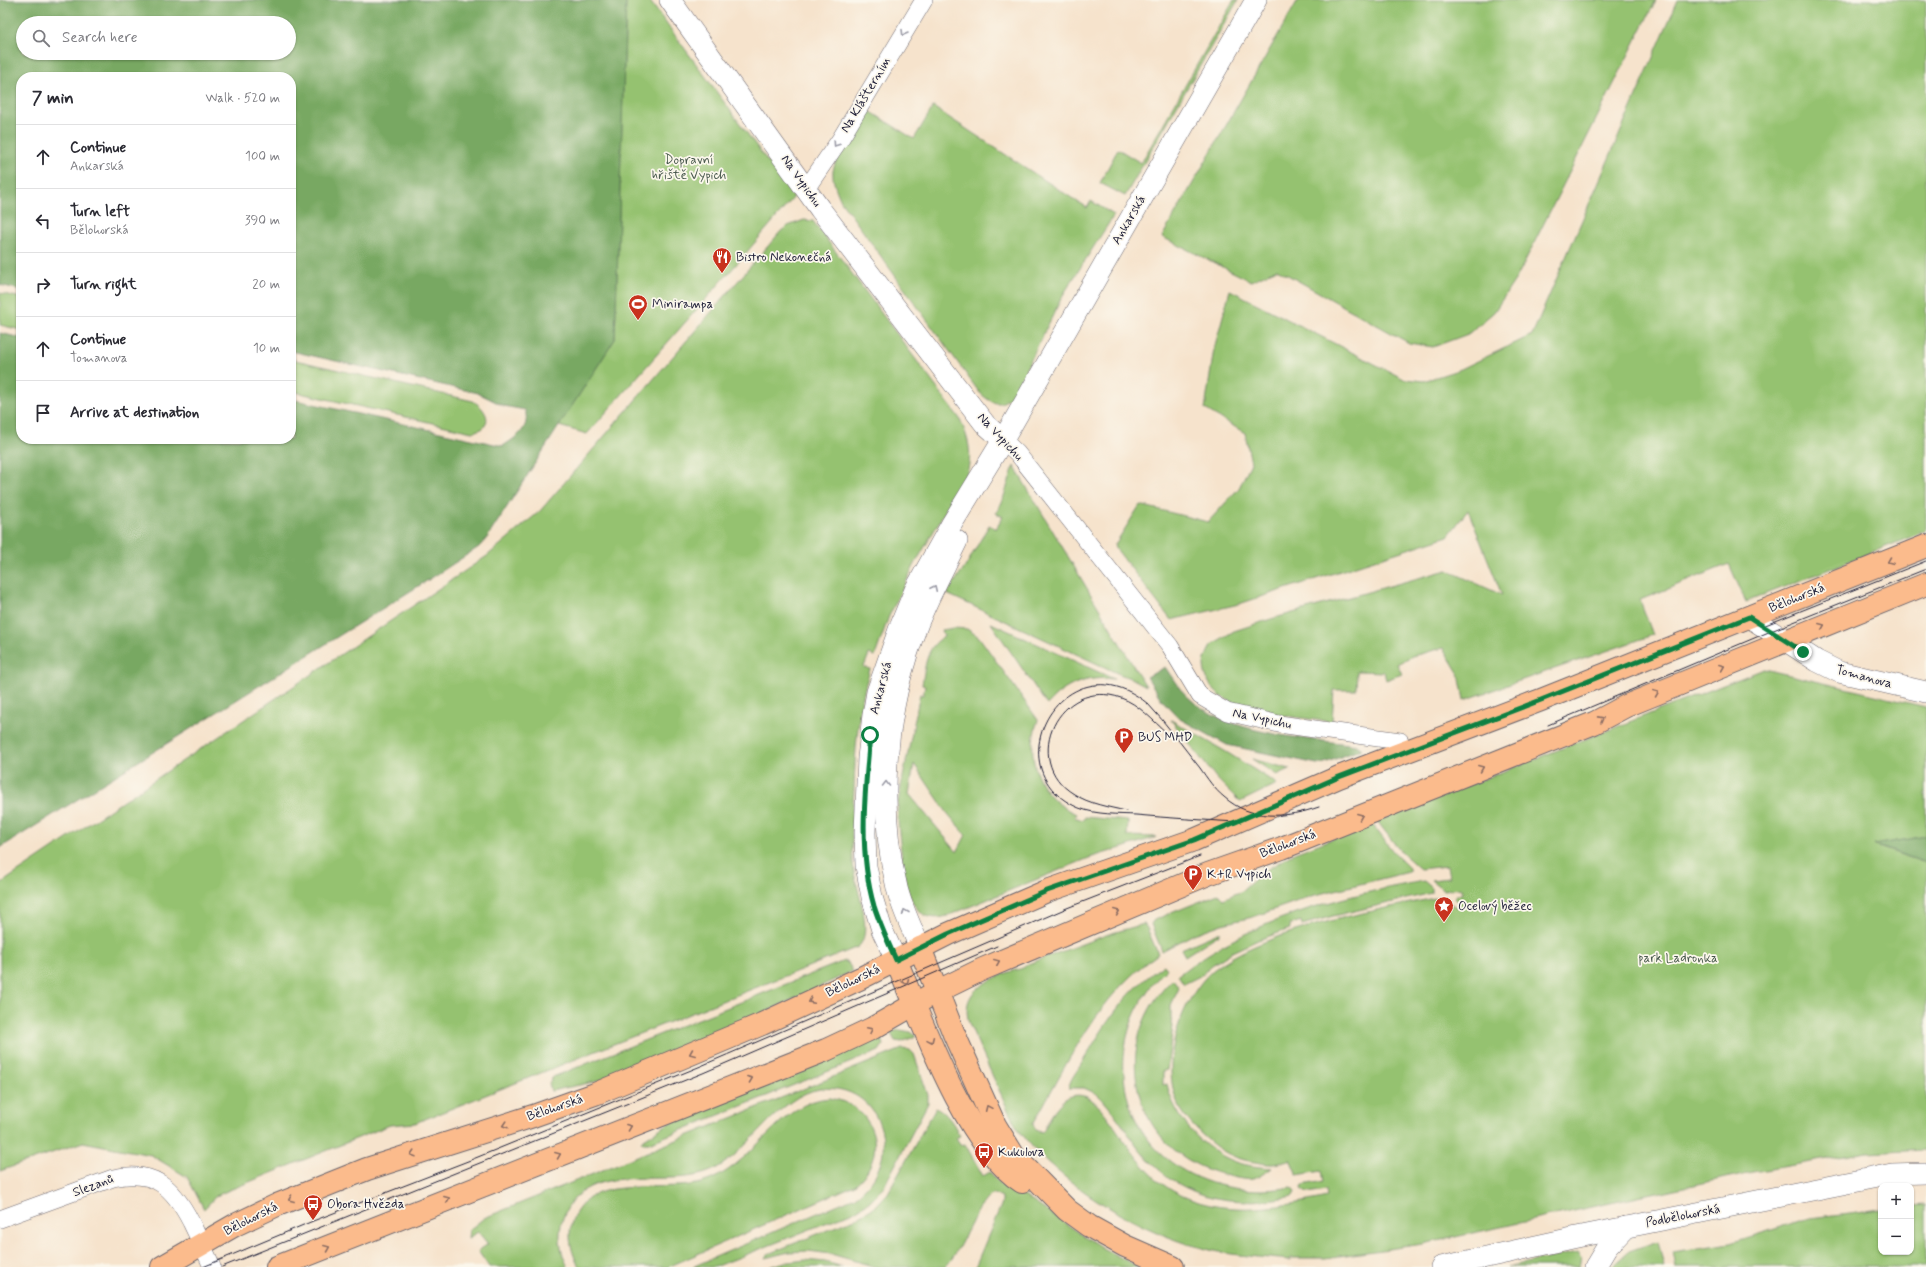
<!DOCTYPE html>
<meta charset="utf-8">
<style>
:root{--surface:#fff;--page:#f2f2f3;--text:#2b2b33;--muted:#7c7c81;--line:#e1e1e2}
body{margin:0;font-family:Mynerve,sans-serif;background:var(--page);color:var(--text)}
.controls{position:absolute;right:12px;bottom:12px;display:grid;overflow:hidden;border-radius:8px;box-shadow:0 1px 3px #0004}
.controls button{width:36px;height:36px;display:grid;place-items:center;padding:0;border:0;border-bottom:1px solid var(--line);background:var(--surface);color:var(--text);font:20px sans-serif}
.stop{position:absolute;width:12px;height:12px;margin:-9px;border:3px solid #0b8043;border-radius:50%;background:#fff}
.stop.end{background:#0b8043;border-color:#fff;box-shadow:0 1px 4px #0008}
.list{margin:0;padding:0;list-style:none}
h2{display:flex;justify-content:space-between;align-items:center;height:52px;margin:0;padding:0 16px;font-size:17px}
h2 small{font-size:13px;font-weight:400;color:var(--muted)}
.list li{display:grid;grid-template-columns:26px 1fr auto;gap:12px;align-items:center;box-sizing:border-box;height:64px;padding:0 16px;border-top:1px solid var(--line)}
.list b{display:block;font-size:15px;white-space:nowrap}
.list p{margin:0;font-size:13px;white-space:nowrap;color:var(--muted)}
.list em{font-size:13px;font-style:normal;color:var(--muted)}
.icon{flex:none;width:22px;height:22px;fill:none;stroke:currentColor;stroke-width:2;stroke-linecap:round;stroke-linejoin:round}
.map{position:relative;flex:none;width:1926px;height:1267px;overflow:hidden}
.search{position:absolute;background:var(--surface);box-shadow:0 1px 3px #0004;left:16px;top:16px;width:280px;height:44px;display:flex;align-items:center;gap:10px;box-sizing:border-box;padding:0 14px;border-radius:22px;color:var(--muted);font-size:15px}
.panel{position:absolute;background:var(--surface);box-shadow:0 1px 3px #0004;left:16px;top:72px;width:280px;height:372px;border-radius:16px}
.map>svg:first-child{display:block}
.green{fill:#95c270;stroke:#5c7256;fill-rule:evenodd}
.forest{fill:#78a862;stroke:#4d654e;fill-rule:evenodd}
.lines{fill:none;stroke-linecap:round;stroke-linejoin:round}
.minor-casing{stroke:#6c666e;stroke-width:18}
.tertiary-casing{stroke:#6c666e;stroke-width:22}
.primary-casing{stroke:#6c666e;stroke-width:24}
.minor{stroke:#fff;stroke-width:17}
.tertiary{stroke:#fff;stroke-width:21}
.primary{stroke:#fbbb8c;stroke-width:22}
.tram{stroke:#22223b;stroke-width:1}
.oneway{stroke:#9c9ca7}
.oneway2{stroke:#8e6e64}
.route{stroke:#0b8043;stroke-width:5}
.labels{text-anchor:middle;dominant-baseline:central;stroke-width:3.5;stroke-linejoin:round;paint-order:stroke}
.street-label{font-size:13px;fill:#22223b;stroke:#fbf7ec}
.park-label{font-size:13px;fill:#4a5a4e;stroke:#fbf7ec}
.poi-label{font-size:13px;fill:#22223b;stroke:#fbf7ec;text-anchor:start}
</style>
<div class="map">
<svg width="1926" height="1267" viewBox="0 0 1926 1267">
<rect width="100%" height="100%" fill="#fbf7ec"/>
<filter id="ink" filterUnits="userSpaceOnUse"><feTurbulence type="fractalNoise" baseFrequency=".025" numOctaves="2"/><feDisplacementMap in="SourceGraphic" scale="8" xChannelSelector="R" yChannelSelector="G"/><feConvolveMatrix kernelMatrix="1 2 1 2 8 2 1 2 1" color-interpolation-filters="sRGB"/></filter>
<filter id="wash" filterUnits="userSpaceOnUse"><feTurbulence type="fractalNoise" baseFrequency=".012" numOctaves="4" result="noise"/><feDisplacementMap in="SourceGraphic" scale="16" xChannelSelector="R" yChannelSelector="G"/><feGaussianBlur stdDeviation="0.9" result="paint"/><feColorMatrix in="noise" values="0 0 0 0 0 0 0 0 0 0 0 0 0 0 0 0 0 1.4 0 .05"/><feComposite in="paint" operator="in"/></filter>
<g filter="url(#wash)">
<rect width="100%" height="100%" fill="#f6e3cc"/>
<!-- green -->
<g class="green">
<path d="M 626,0 L 649,0 L 794,197 L 734,267 L 587,434 L 559,426 L 615,339 Z"/>
<path d="M 1234,0 L 1238,0 L 1125,196 L 1100,183 L 1118,149 L 1141,163 Z"/>
<path d="M 1298,0 L 1656,0 L 1517,277 L 1494,312 L 1468,334 L 1433,347 L 1409,343 L 1277,269 L 1251,281 L 1162,237 Z"/>
<path d="M 1678,0 L 1926,0 L 1926,531 L 1746,602 L 1729,564 L 1640,600 L 1653,635 L 1464,700 L 1459,674 L 1443,648 L 1412,656 L 1397,664 L 1402,674 L 1386,680 L 1384,672 L 1357,671 L 1356,690 L 1334,690 L 1332,722 C 1302,718 1249,713 1224,698 C 1213,693 1204,677 1204,665 C 1204,659 1209,650 1211,645 L 1234,631 L 1271,619 L 1447,570 L 1502,595 L 1468,510 L 1448,536 L 1239,604 L 1171,620 L 1114,546 L 1140,505 L 1208,522 L 1239,488 L 1251,463 L 1245,433 L 1205,409 L 1214,349 L 1230,290 L 1404,379 L 1424,381 L 1461,369 L 1532,335 Z"/>
<path d="M 933,107 L 1087,208 L 1091,201 L 1114,215 L 1063,295 L 1013,395 C 999,408 992,404 979,392 L 841,201 C 837,192 832,181 833,171 C 835,157 860,123 868,110 L 914,139 Z"/>
<path d="M 804,220 L 813,221 L 960,419 C 968,438 973,452 967,473 L 915,564 L 889,616 L 875,656 L 869,654 L 864,667 L 870,669 C 858,708 855,749 854,790 C 852,817 851,844 854,872 C 857,891 874,933 858,947 L 415,1123 L 390,1125 L 227,1191 L 216,1196 L 204,1209 L 187,1177 L 151,1155 L 83,1142 L 0,1171 L 0,884 L 487,556 L 540,511 L 781,231 L 788,226 Z"/>
<path d="M 0,293 L 21,298 L 21,330 L 0,325 Z"/>
<path d="M 291,359 L 473,401 C 483,407 493,419 482,429 L 472,432 L 291,391 Z"/>
<path d="M 1014,466 L 1137,672 L 1146,686 L 1135,680 L 1117,673 L 947,594 L 947,592 L 964,569 L 989,525 L 996,529 L 1003,517 L 996,513 L 1002,502 Z"/>
<path d="M 991,623 L 1114,679 C 1087,676 1065,684 1047,705 Z"/>
<path d="M 954,628 L 967,629 L 979,637 L 1038,720 C 1024,758 1038,797 1076,814 L 1074,817 L 1083,820 L 1085,817 L 1128,821 L 1127,836 L 1157,837 L 1089,858 L 947,916 C 908,928 904,876 901,850 C 899,834 897,818 898,801 L 920,694 L 923,695 L 925,686 L 922,685 C 925,667 926,646 944,637 L 942,630 ZM 914,764 L 948,814 L 966,835 L 957,852 L 909,794 Z"/>
<path d="M 1764,669 L 1926,707 L 1926,836 L 1875,846 L 1926,863 L 1926,1149 L 1868,1152 L 1748,1173 L 1423,1244 L 1325,1258 L 1291,1258 L 1290,1260 C 1262,1257 1233,1256 1206,1249 C 1143,1234 1060,1185 1021,1133 C 1011,1120 1006,1104 999,1090 C 989,1068 979,1046 969,1023 C 960,992 984,982 1009,972 C 1016,969 1021,971 1028,964 L 1109,934 L 1144,924 L 1147,928 L 1158,954 C 1098,995 1068,1062 1033,1124 L 1036,1130 L 1042,1132 L 1044,1130 C 1052,1114 1063,1088 1087,1097 C 1102,1104 1118,1133 1128,1146 C 1141,1163 1154,1180 1173,1191 C 1220,1218 1277,1208 1327,1197 L 1326,1190 L 1307,1193 L 1301,1189 L 1303,1185 L 1323,1181 L 1321,1171 L 1297,1175 L 1290,1159 C 1274,1167 1267,1164 1249,1161 C 1233,1158 1219,1150 1207,1139 C 1194,1128 1180,1113 1175,1096 C 1162,1057 1182,998 1212,971 C 1261,930 1377,910 1440,897 L 1456,907 L 1459,903 L 1454,897 L 1456,895 L 1462,894 L 1462,888 L 1444,890 L 1431,880 L 1449,878 L 1447,866 L 1420,869 L 1401,852 L 1377,821 Z"/>
<path d="M 1171,720 L 1228,753 L 1277,784 L 1240,802 L 1217,779 Z"/>
<path d="M 1252,759 L 1290,769 L 1277,775 Z"/>
<path d="M 1372,824 L 1395,854 L 1409,868 L 1409,872 L 1315,895 L 1253,917 L 1222,924 L 1194,934 L 1162,951 L 1151,924 L 1154,920 L 1218,894 L 1223,899 L 1242,891 L 1263,872 L 1294,853 Z"/>
<path d="M 1424,881 L 1432,888 L 1432,893 L 1333,916 L 1302,925 L 1301,921 L 1289,925 L 1290,929 L 1258,940 L 1232,952 L 1212,965 L 1200,976 L 1184,984 L 1178,975 C 1248,921 1338,896 1424,881 Z"/>
<path d="M 1218,933 L 1221,933 L 1185,956 L 1181,949 Z"/>
<path d="M 844,961 L 848,963 L 853,971 L 759,1015 L 608,1079 L 551,1091 L 549,1083 L 553,1077 Z"/>
<path d="M 1164,965 L 1167,969 C 1107,1024 1108,1121 1178,1167 C 1211,1189 1254,1194 1292,1187 L 1295,1192 L 1293,1196 C 1230,1208 1179,1200 1138,1147 C 1124,1129 1113,1109 1097,1094 L 1084,1088 L 1069,1088 C 1069,1080 1078,1070 1082,1063 C 1105,1024 1125,991 1164,965 Z"/>
<path d="M 1173,979 L 1179,988 L 1171,1005 L 1171,1018 L 1173,1026 L 1167,1070 L 1163,1071 L 1163,1085 L 1167,1084 C 1174,1118 1203,1150 1236,1162 C 1247,1166 1259,1167 1272,1168 C 1266,1172 1259,1177 1253,1179 C 1244,1181 1224,1175 1215,1172 C 1129,1145 1109,1039 1173,979 Z"/>
<path d="M 900,1030 L 911,1032 L 916,1036 L 902,1042 L 895,1041 L 890,1032 Z"/>
<path d="M 880,1036 L 883,1045 L 879,1051 L 649,1143 L 643,1143 L 641,1141 L 669,1123 Z"/>
<path d="M 902,1049 L 910,1050 L 914,1054 L 928,1095 L 928,1103 L 884,1186 L 869,1202 L 853,1212 L 715,1267 L 692,1267 L 855,1197 C 908,1160 881,1081 820,1089 C 779,1095 750,1152 713,1170 C 668,1192 586,1155 563,1218 C 557,1235 560,1251 568,1267 L 489,1267 L 478,1251 L 488,1244 L 478,1232 L 468,1238 L 469,1230 L 484,1218 Z"/>
<path d="M 830,1098 C 876,1106 890,1155 855,1185 L 668,1267 L 580,1267 L 578,1265 C 566,1241 566,1217 588,1199 C 611,1180 670,1191 701,1183 C 753,1169 779,1100 830,1098 Z"/>
<path d="M 936,1107 C 949,1115 953,1123 960,1136 L 956,1138 L 961,1145 L 965,1144 L 983,1176 L 990,1172 L 1000,1184 L 1021,1194 L 1104,1249 L 1139,1267 L 975,1267 L 1002,1203 L 1002,1198 L 994,1194 C 977,1200 962,1251 945,1267 L 876,1267 L 831,1254 L 808,1251 L 789,1252 L 765,1258 L 768,1254 L 855,1219 L 876,1206 L 888,1193 Z"/>
<path d="M 1926,1205 L 1926,1267 L 1676,1267 L 1673,1252 L 1730,1243 L 1810,1218 L 1881,1209 L 1881,1252 L 1911,1252 L 1911,1206 Z"/>
<path d="M 1658,1241 L 1664,1267 L 1611,1267 L 1629,1251 Z"/>
<path d="M 1577,1252 L 1581,1257 L 1579,1267 L 1507,1267 Z"/>
<path d="M 805,1260 L 825,1262 L 843,1267 L 770,1267 L 781,1263 Z"/>
</g>
<!-- forest -->
<g class="forest">
<path d="M 0,0 L 626,0 L 615,339 L 487,538 L 479,547 L 433,577 L 0,848 L 0,333 L 21,338 L 21,439 L 291,439 L 291,399 L 503,446 C 516,437 531,429 525,410 L 504,406 L 478,393 L 291,351 L 291,77 L 21,77 L 21,290 L 0,285 ZM 23,23 L 289,23 L 289,53 L 23,53 Z"/>
<path d="M 1165,667 C 1172,677 1178,688 1187,696 C 1226,735 1305,738 1357,745 L 1362,749 L 1322,764 L 1317,764 L 1227,745 L 1180,719 L 1161,699 L 1147,677 Z"/>
<path d="M 1926,836 L 1926,863 L 1874,845 Z"/>
</g>
</g>
<g filter="url(#ink)">
<g class="lines">
<!-- minor casing -->
<g class="minor-casing">
<g id="minor">
<path d="M 806,189 L 841,138 L 924,0"/>
<path d="M 1003,440 L 1017,453 L 1170,646 L 1200,696 L 1227,712 L 1279,724 L 1400,741 L 1405,752"/>
<path d="M 0,1219 L 113,1178 C 155,1169 173,1187 191,1222 C 198,1237 206,1252 212,1267"/>
</g>
</g>
<!-- tertiary casing -->
<g class="tertiary-casing">
<g id="tertiary">
<path d="M 670,0 L 820,209 L 985,424 L 1003,440"/>
<path d="M 1749,617 L 1817,661 L 1839,672 L 1926,692"/>
<path d="M 920,948 C 912,928 902,909 897,888 C 876,802 886,705 918,623 C 929,595 944,568 957,541"/>
<path d="M 896,960 L 882,930 L 872,897 L 866,866 L 865,833 L 868,758 L 873,715 L 877,692 L 901,624 L 915,590 L 951,525 L 1003,440 L 1256,0"/>
<path d="M 1441,1267 L 1577,1237 L 1892,1174 L 1926,1173"/>
<path d="M 1595,1267 L 1607,1247 L 1626,1227"/>
</g>
</g>
<!-- primary casing -->
<g class="primary-casing">
<g id="primary">
<path d="M 920,948 L 954,1034 L 995,1125 L 1014,1156 L 1067,1210 L 1089,1226 L 1125,1246 L 1173,1267"/>
<path d="M 896,960 C 922,1022 966,1146 1022,1182"/>
<path d="M 162,1267 L 235,1225 L 277,1205 L 367,1169 L 533,1116 L 595,1094 L 762,1024 L 861,978 L 948,934 L 1047,891 L 1194,840 L 1339,777 L 1541,700 L 1926,546"/>
<path d="M 277,1267 L 826,1050 L 873,1028 L 936,992 L 983,969 L 1208,874 L 1282,848 L 1594,723 L 1626,706 L 1926,584"/>
</g>
</g>
<!-- minor -->
<use href="#minor" class="minor"/>
<!-- tertiary -->
<use href="#tertiary" class="tertiary"/>
<!-- primary -->
<use href="#primary" class="primary"/>
<!-- tram -->
<g class="tram">
<path d="M 1763,626 L 1926,561"/>
<path d="M 1548,725 L 1771,631 L 1926,569"/>
<path d="M 1126,811 C 1109,807 1089,804 1074,794 C 1019,761 1060,676 1121,698 C 1139,704 1153,721 1167,733"/>
<path d="M 1236,822 C 1202,820 1169,818 1136,815 C 1118,814 1097,815 1079,808 C 989,770 1066,635 1148,704 C 1167,724 1183,747 1200,768 C 1207,778 1214,789 1224,797 C 1251,821 1287,818 1319,807"/>
<path d="M 203,1267 L 313,1221 L 473,1159 L 701,1066 L 1067,908 L 1200,856"/>
<path d="M 222,1267 L 703,1073 L 997,946"/>
</g>
</g>
<!-- one-way arrows -->
<defs><path id="oneway-chevron" d="M-2-3.5L2.5 0L-2 3.5" fill="none" stroke-width="1.6" stroke-linecap="round" stroke-linejoin="round"/></defs>
<g class="oneway">
<use href="#oneway-chevron" transform="translate(904 33) rotate(121)"/>
<use href="#oneway-chevron" transform="translate(836 144) rotate(124)"/>
<use href="#oneway-chevron" transform="translate(934 588) rotate(-65)"/>
<use href="#oneway-chevron" transform="translate(886 784) rotate(-90)"/>
<use href="#oneway-chevron" transform="translate(905 912) rotate(-112)"/>
</g>
<g class="oneway2">
<use href="#oneway-chevron" transform="translate(1890 561) rotate(158)"/>
<use href="#oneway-chevron" transform="translate(1822 626) rotate(-22)"/>
<use href="#oneway-chevron" transform="translate(1722 667) rotate(-22)"/>
<use href="#oneway-chevron" transform="translate(1656 693) rotate(-22)"/>
<use href="#oneway-chevron" transform="translate(1601 719) rotate(-29)"/>
<use href="#oneway-chevron" transform="translate(1481 768) rotate(-22)"/>
<use href="#oneway-chevron" transform="translate(1360 816) rotate(-22)"/>
<use href="#oneway-chevron" transform="translate(1117 912) rotate(-23)"/>
<use href="#oneway-chevron" transform="translate(997 962) rotate(-23)"/>
<use href="#oneway-chevron" transform="translate(906 982) rotate(67)"/>
<use href="#oneway-chevron" transform="translate(811 1001) rotate(154)"/>
<use href="#oneway-chevron" transform="translate(870 1030) rotate(-26)"/>
<use href="#oneway-chevron" transform="translate(931 1040) rotate(66)"/>
<use href="#oneway-chevron" transform="translate(692 1053) rotate(157)"/>
<use href="#oneway-chevron" transform="translate(750 1079) rotate(-21)"/>
<use href="#oneway-chevron" transform="translate(988 1108) rotate(-114)"/>
<use href="#oneway-chevron" transform="translate(505 1125) rotate(162)"/>
<use href="#oneway-chevron" transform="translate(629 1127) rotate(-21)"/>
<use href="#oneway-chevron" transform="translate(413 1154) rotate(162)"/>
<use href="#oneway-chevron" transform="translate(558 1155) rotate(-22)"/>
<use href="#oneway-chevron" transform="translate(291 1199) rotate(158)"/>
<use href="#oneway-chevron" transform="translate(447 1199) rotate(-22)"/>
<use href="#oneway-chevron" transform="translate(327 1248) rotate(-22)"/>
</g>
</g>
<g class="lines" filter="url(#ink)">
<!-- route -->
<path class="route" d="M 870,735 C 865,791 858,851 874,906 C 880,925 888,942 896,960 L 948,934 L 1047,891 L 1194,840 L 1339,777 L 1541,700 L 1749,617 L 1803,652"/>
</g>
<!-- icons -->
<defs>
<g id="restaurant-pin" transform="scale(1)"><path d="M0 17L-7.5 6A9.5 9.5 0 1 1 7.5 6Z" fill="#c8321e" stroke="#fbf7ec"/><path d="M-5-6h1v4h1v-4h1v4h1v-4h1v5L-1.5 .5V6h-2V.5L-5-1ZM5-6V6H3V1.5H1.5Q1.5-4 5-6Z" fill="#fff"/></g>
<g id="stadium-pin" transform="scale(1)"><path d="M0 17L-7.5 6A9.5 9.5 0 1 1 7.5 6Z" fill="#c8321e" stroke="#fbf7ec"/><path d="M0-5a6.5 5 0 1 0 0 10a6.5 5 0 1 0 0-10ZM-3.5-1.8h7v3.6h-7Z" fill="#fff"/></g>
<g id="parking-pin" transform="scale(1)"><path d="M0 17L-7.5 6A9.5 9.5 0 1 1 7.5 6Z" fill="#c8321e" stroke="#fbf7ec"/><path d="M-3.5-5.5H1a3.5 3.5 0 0 1 0 7H-1V5.5H-3.5ZM-1-3.4V-.6H.8a1.4 1.4 0 0 0 0-2.8Z" fill="#fff"/></g>
<g id="sight-pin" transform="scale(1)"><path d="M0 17L-7.5 6A9.5 9.5 0 1 1 7.5 6Z" fill="#c8321e" stroke="#fbf7ec"/><path d="M0-6L1.8-2.2L6-1.7L2.9 1.2L3.7 5.4L0 3.3L-3.7 5.4L-2.9 1.2L-6-1.7L-1.8-2.2Z" fill="#fff"/></g>
<g id="bus-pin" transform="scale(1)"><path d="M0 17L-7.5 6A9.5 9.5 0 1 1 7.5 6Z" fill="#c8321e" stroke="#fbf7ec"/><path d="M-5-6H5V4H4V6H2V4H-2V6H-4V4H-5ZM-3.5-4V0h7V-4ZM-3.5 1.2v1.5H-2V1.2ZM2 1.2v1.5H3.5V1.2Z" fill="#fff"/></g>
</defs>
<g fill-rule="evenodd">
<use href="#restaurant-pin" x="722" y="257"/>
<use href="#stadium-pin" x="638" y="304"/>
<use href="#parking-pin" x="1124" y="737"/>
<use href="#parking-pin" x="1193" y="874"/>
<use href="#sight-pin" x="1444" y="906"/>
<use href="#bus-pin" x="984" y="1152"/>
<use href="#bus-pin" x="313" y="1204"/>
</g>
<g class="labels">
<!-- street labels -->
<g class="street-label">
<text transform="translate(866 95) rotate(-59)">Na Klášterním</text>
<text transform="translate(801 181) rotate(55)">Na Vypichu</text>
<text transform="translate(1129 220) rotate(-60)">Ankarská</text>
<text transform="translate(1000 437) rotate(47)">Na Vypichu</text>
<text transform="translate(1797 598) rotate(-22)">Bělohorská</text>
<text transform="translate(1864 677) rotate(15)">Tomanova</text>
<text transform="translate(881 688) rotate(-75)">Ankarská</text>
<text transform="translate(1262 719) rotate(12)">Na Vypichu</text>
<text transform="translate(1288 844) rotate(-21)">Bělohorská</text>
<text transform="translate(853 981) rotate(-26)">Bělohorská</text>
<text transform="translate(555 1108) rotate(-19)">Bělohorská</text>
<text transform="translate(93 1186) rotate(-20)">Slezanů</text>
<text transform="translate(1683 1216) rotate(-11)">Podbělohorská</text>
<text transform="translate(251 1219) rotate(-27)">Bělohorská</text>
</g>
<!-- park labels -->
<g class="park-label">
<text x="689" y="160">Dopravní<tspan x="689" dy="15">hřiště Vypich</tspan></text>
<text x="1678" y="958">park Ladronka</text>
</g>
<!-- poi labels -->
<g class="poi-label">
<text x="736" y="257">Bistro Nekonečná</text>
<text x="652" y="304">Minirampa</text>
<text x="1138" y="737">BUS MHD</text>
<text x="1207" y="874">K+R Vypich</text>
<text x="1458" y="906">Ocelový běžec</text>
<text x="998" y="1152">Kukulova</text>
<text x="327" y="1204">Obora Hvězda</text>
</g>
</g>
</svg>
<div class="controls">
<button>+</button>
<button>−</button>
</div>
<div class="stop" style="left:870px;top:735px"></div>
<div class="stop end" style="left:1803px;top:652px"></div>
<div class="search"><svg class="icon" aria-label="search" viewBox="0 0 24 24"><circle cx="10" cy="10" r="6"/><path d="M15 15l6 6"/></svg>Search here</div>
<section class="panel">
<h2>7 min<small>Walk · 520 m</small></h2>
<ul class="list">
<li><svg class="icon" aria-label="ahead" viewBox="0 0 24 24"><path d="M12 20V5M6 11l6-6 6 6"/></svg><div><b>Continue</b><p>Ankarská</p></div><em>100 m</em></li>
<li><svg class="icon" aria-label="left" viewBox="0 0 24 24"><path d="M17 20v-9H6M10 6l-5 5 5 5"/></svg><div><b>Turn left</b><p>Bělohorská</p></div><em>390 m</em></li>
<li><svg class="icon" aria-label="right" viewBox="0 0 24 24"><path d="M7 20v-9h11M14 6l5 5-5 5"/></svg><div><b>Turn right</b></div><em>20 m</em></li>
<li><svg class="icon" aria-label="ahead" viewBox="0 0 24 24"><path d="M12 20V5M6 11l6-6 6 6"/></svg><div><b>Continue</b><p>Tomanova</p></div><em>10 m</em></li>
<li><svg class="icon" aria-label="arrive" viewBox="0 0 24 24"><path d="M6 21V4h12l-3 4 3 4H6"/></svg><div><b>Arrive at destination</b></div></li>
</ul>
</section>
</div>
